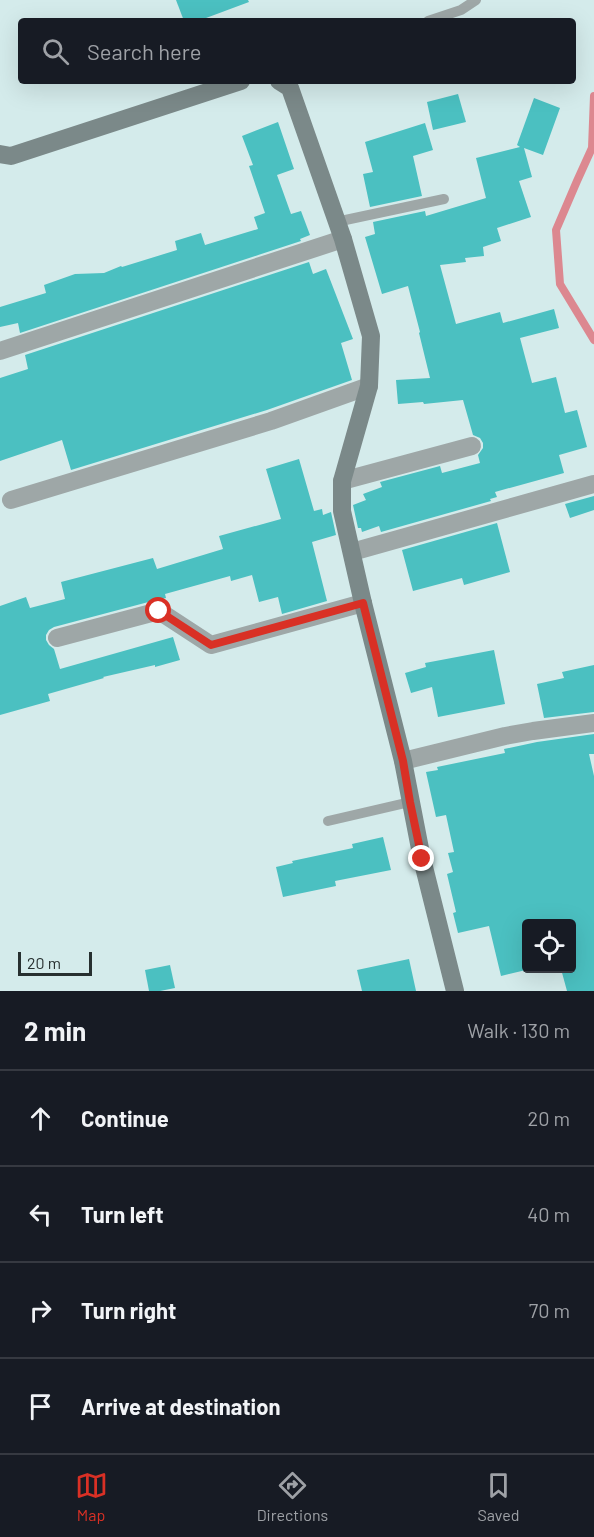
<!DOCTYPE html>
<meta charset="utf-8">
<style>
:root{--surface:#171b24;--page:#20242c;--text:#f1f3f6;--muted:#9ea1a6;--line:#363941;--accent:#d93025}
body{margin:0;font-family:Barlow,sans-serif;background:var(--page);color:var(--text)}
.controls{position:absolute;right:18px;bottom:18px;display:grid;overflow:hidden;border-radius:6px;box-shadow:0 6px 24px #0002}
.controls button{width:54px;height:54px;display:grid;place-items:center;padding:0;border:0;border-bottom:2px solid var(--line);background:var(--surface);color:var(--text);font:30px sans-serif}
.scale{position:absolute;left:18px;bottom:15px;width:74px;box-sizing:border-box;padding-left:6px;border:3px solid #273030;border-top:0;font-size:16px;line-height:21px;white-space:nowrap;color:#273030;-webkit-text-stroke:4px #d4ebeb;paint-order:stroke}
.stop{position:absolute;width:18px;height:18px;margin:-14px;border:4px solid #d93025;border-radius:50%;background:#fff}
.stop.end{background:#d93025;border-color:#fff;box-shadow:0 2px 6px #0008}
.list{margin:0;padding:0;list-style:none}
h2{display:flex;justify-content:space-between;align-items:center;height:78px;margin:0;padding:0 24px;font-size:26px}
h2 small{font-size:20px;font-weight:400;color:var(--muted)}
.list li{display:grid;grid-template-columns:39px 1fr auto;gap:18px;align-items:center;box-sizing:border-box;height:96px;padding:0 24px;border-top:2px solid var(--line)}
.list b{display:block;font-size:22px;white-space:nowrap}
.list em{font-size:20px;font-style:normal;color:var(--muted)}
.icon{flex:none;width:33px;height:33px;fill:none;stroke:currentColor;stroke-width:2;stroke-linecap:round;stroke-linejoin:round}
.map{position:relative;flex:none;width:594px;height:991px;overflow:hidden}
.search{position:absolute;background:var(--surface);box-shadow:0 6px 24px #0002;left:18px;right:18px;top:18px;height:66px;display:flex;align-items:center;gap:15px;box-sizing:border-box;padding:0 21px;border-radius:6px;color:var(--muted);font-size:22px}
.sheet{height:462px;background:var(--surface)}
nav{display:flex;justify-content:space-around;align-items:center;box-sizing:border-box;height:84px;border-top:2px solid var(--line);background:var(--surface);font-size:16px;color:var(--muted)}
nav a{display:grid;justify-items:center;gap:3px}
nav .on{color:var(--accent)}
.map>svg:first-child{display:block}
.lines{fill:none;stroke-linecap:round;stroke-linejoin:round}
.stream{stroke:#dc8890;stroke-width:8}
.building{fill:#4bc0c1}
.lane{stroke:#9ea7a7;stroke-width:10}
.street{stroke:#9ea7a7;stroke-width:18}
.secondary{stroke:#7b8989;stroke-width:18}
.route{stroke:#d93025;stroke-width:8}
</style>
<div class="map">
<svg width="594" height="991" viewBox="0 0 594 991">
<rect width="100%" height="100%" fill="#d4ebeb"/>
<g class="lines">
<!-- stream -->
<path class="stream" d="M 594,96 L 592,148 L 577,181 L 556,230 L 560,284 L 594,340"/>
</g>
<!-- building -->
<g class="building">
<path d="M 176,0 L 248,0 L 249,2 L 198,21 L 184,21 Z"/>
<path d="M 458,94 L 466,122 L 433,130 L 427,102 Z"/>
<path d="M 534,98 L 560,108 L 543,155 L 524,148 L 532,177 L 519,181 L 531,217 L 497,228 L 501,241 L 483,247 L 484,256 L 465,258 L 466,262 L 440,265 L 456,324 L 500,312 L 503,323 L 554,309 L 559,328 L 520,338 L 532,383 L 556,377 L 565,413 L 577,410 L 587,447 L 559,455 L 564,473 L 495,492 L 497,497 L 490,499 L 491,501 L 381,532 L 379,526 L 362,532 L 361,528 L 358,528 L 353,505 L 366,500 L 363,494 L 382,487 L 380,482 L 440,466 L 442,473 L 480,463 L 478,455 L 483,448 L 483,443 L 480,438 L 473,435 L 463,400 L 424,404 L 423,402 L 398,404 L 396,380 L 430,378 L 419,333 L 420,332 L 408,286 L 382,294 L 365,237 L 375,234 L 373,222 L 425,211 L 426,216 L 486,198 L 476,158 L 520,147 L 517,145 Z"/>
<path d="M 278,122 L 294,169 L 277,175 L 291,214 L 301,211 L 310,235 L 300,239 L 301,241 L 20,333 L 18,323 L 0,327 L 0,307 L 46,293 L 44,285 L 75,274 L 104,273 L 121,266 L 122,267 L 177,250 L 175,241 L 201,233 L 205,245 L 258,229 L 254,217 L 265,213 L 249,166 L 253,165 L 242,136 Z"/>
<path d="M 425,123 L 433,150 L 413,156 L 422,196 L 370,207 L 363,174 L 373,172 L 365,142 Z"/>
<path d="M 309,262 L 313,274 L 326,269 L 353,339 L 341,343 L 352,380 L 267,410 L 71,470 L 62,440 L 0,461 L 0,378 L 28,369 L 25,355 Z"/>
<path d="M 299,459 L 314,511 L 322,509 L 323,515 L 331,512 L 336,535 L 312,542 L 327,601 L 282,614 L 278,597 L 259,602 L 252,575 L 231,581 L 230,576 L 165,594 L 166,598 L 162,599 L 162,600 L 156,600 L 54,627 L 49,630 L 46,635 L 46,640 L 49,645 L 54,649 L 60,669 L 173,637 L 180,660 L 155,667 L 155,665 L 103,677 L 104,678 L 48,694 L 50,701 L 0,715 L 0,606 L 26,597 L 30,608 L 65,599 L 61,582 L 153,558 L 157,569 L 223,549 L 219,536 L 281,519 L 266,469 Z"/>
<path d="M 594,496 L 594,510 L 570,518 L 565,504 Z"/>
<path d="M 497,523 L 510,572 L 464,585 L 462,578 L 413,591 L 402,550 Z"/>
<path d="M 494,650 L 505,704 L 438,717 L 432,687 L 411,693 L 405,673 L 426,667 L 425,663 Z"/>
<path d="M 594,665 L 594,712 L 544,718 L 537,684 L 564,678 L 562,672 Z"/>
<path d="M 594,734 L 594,754 L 589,754 L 594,776 L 594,991 L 567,991 L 561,969 L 572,969 L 572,924 L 526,924 L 526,970 L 501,976 L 489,926 L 458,933 L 453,913 L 456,912 L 447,874 L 453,872 L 448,853 L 454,852 L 446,815 L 436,817 L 426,772 L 438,770 L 437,767 L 505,753 L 504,749 L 537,742 Z"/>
<path d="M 383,837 L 391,870 L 335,881 L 336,886 L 283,897 L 276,867 L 293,863 L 292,861 L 353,848 L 352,844 Z"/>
<path d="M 409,959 L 416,991 L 362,991 L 357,970 Z"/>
<path d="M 170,965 L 175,988 L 160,991 L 149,991 L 145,970 Z"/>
</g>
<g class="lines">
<!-- lane -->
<g class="lane">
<path d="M 428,21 L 461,10 L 476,0"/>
<path d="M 336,222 L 444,199"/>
<path d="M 328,821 L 410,802"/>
</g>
<!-- street -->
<g class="street">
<path d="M 0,351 L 343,239"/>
<path d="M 342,481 L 472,446"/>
<path d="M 11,500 L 271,421 L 369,386"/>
<path d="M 352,552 L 594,484"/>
<path d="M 57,638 L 159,611 L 211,645 L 363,603"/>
<path d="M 403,761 L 505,736 L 533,731 L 594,723"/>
</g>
<!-- secondary -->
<g class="secondary">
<path d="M 279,81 L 290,88 L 343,239 L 371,336 L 369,386 L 342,481 L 342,511 L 363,603 L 403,761 L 422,859 L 455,991"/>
<path d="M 0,154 L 11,156 L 241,81"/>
</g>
</g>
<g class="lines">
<!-- route -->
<path class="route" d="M 159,611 L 211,645 L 363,603 L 403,761 L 410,802 L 422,859"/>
</g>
</svg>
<div class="controls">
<button><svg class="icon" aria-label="locate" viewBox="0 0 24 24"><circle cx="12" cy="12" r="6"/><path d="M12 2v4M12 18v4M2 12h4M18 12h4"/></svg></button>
</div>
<div class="scale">20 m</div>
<div class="stop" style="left:159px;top:611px"></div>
<div class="stop end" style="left:422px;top:859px"></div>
<div class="search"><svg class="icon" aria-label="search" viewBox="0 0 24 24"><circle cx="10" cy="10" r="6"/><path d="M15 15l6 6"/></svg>Search here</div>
</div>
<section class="sheet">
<h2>2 min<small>Walk · 130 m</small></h2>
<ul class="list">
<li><svg class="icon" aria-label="ahead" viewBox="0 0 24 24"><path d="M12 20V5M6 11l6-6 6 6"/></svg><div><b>Continue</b></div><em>20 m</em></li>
<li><svg class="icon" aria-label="left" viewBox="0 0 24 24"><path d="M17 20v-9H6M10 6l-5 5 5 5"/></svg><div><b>Turn left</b></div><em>40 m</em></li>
<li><svg class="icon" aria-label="right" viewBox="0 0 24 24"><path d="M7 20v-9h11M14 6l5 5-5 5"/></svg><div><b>Turn right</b></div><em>70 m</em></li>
<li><svg class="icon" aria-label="arrive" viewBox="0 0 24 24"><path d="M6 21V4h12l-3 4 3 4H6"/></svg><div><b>Arrive at destination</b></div></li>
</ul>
</section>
<nav>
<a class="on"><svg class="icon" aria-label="map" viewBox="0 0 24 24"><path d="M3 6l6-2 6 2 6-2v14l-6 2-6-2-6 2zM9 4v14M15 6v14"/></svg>Map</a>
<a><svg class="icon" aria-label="directions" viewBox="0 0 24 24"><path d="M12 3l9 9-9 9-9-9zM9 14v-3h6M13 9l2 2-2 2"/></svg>Directions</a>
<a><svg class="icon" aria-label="saved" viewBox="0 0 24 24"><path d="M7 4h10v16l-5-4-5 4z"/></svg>Saved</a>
</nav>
